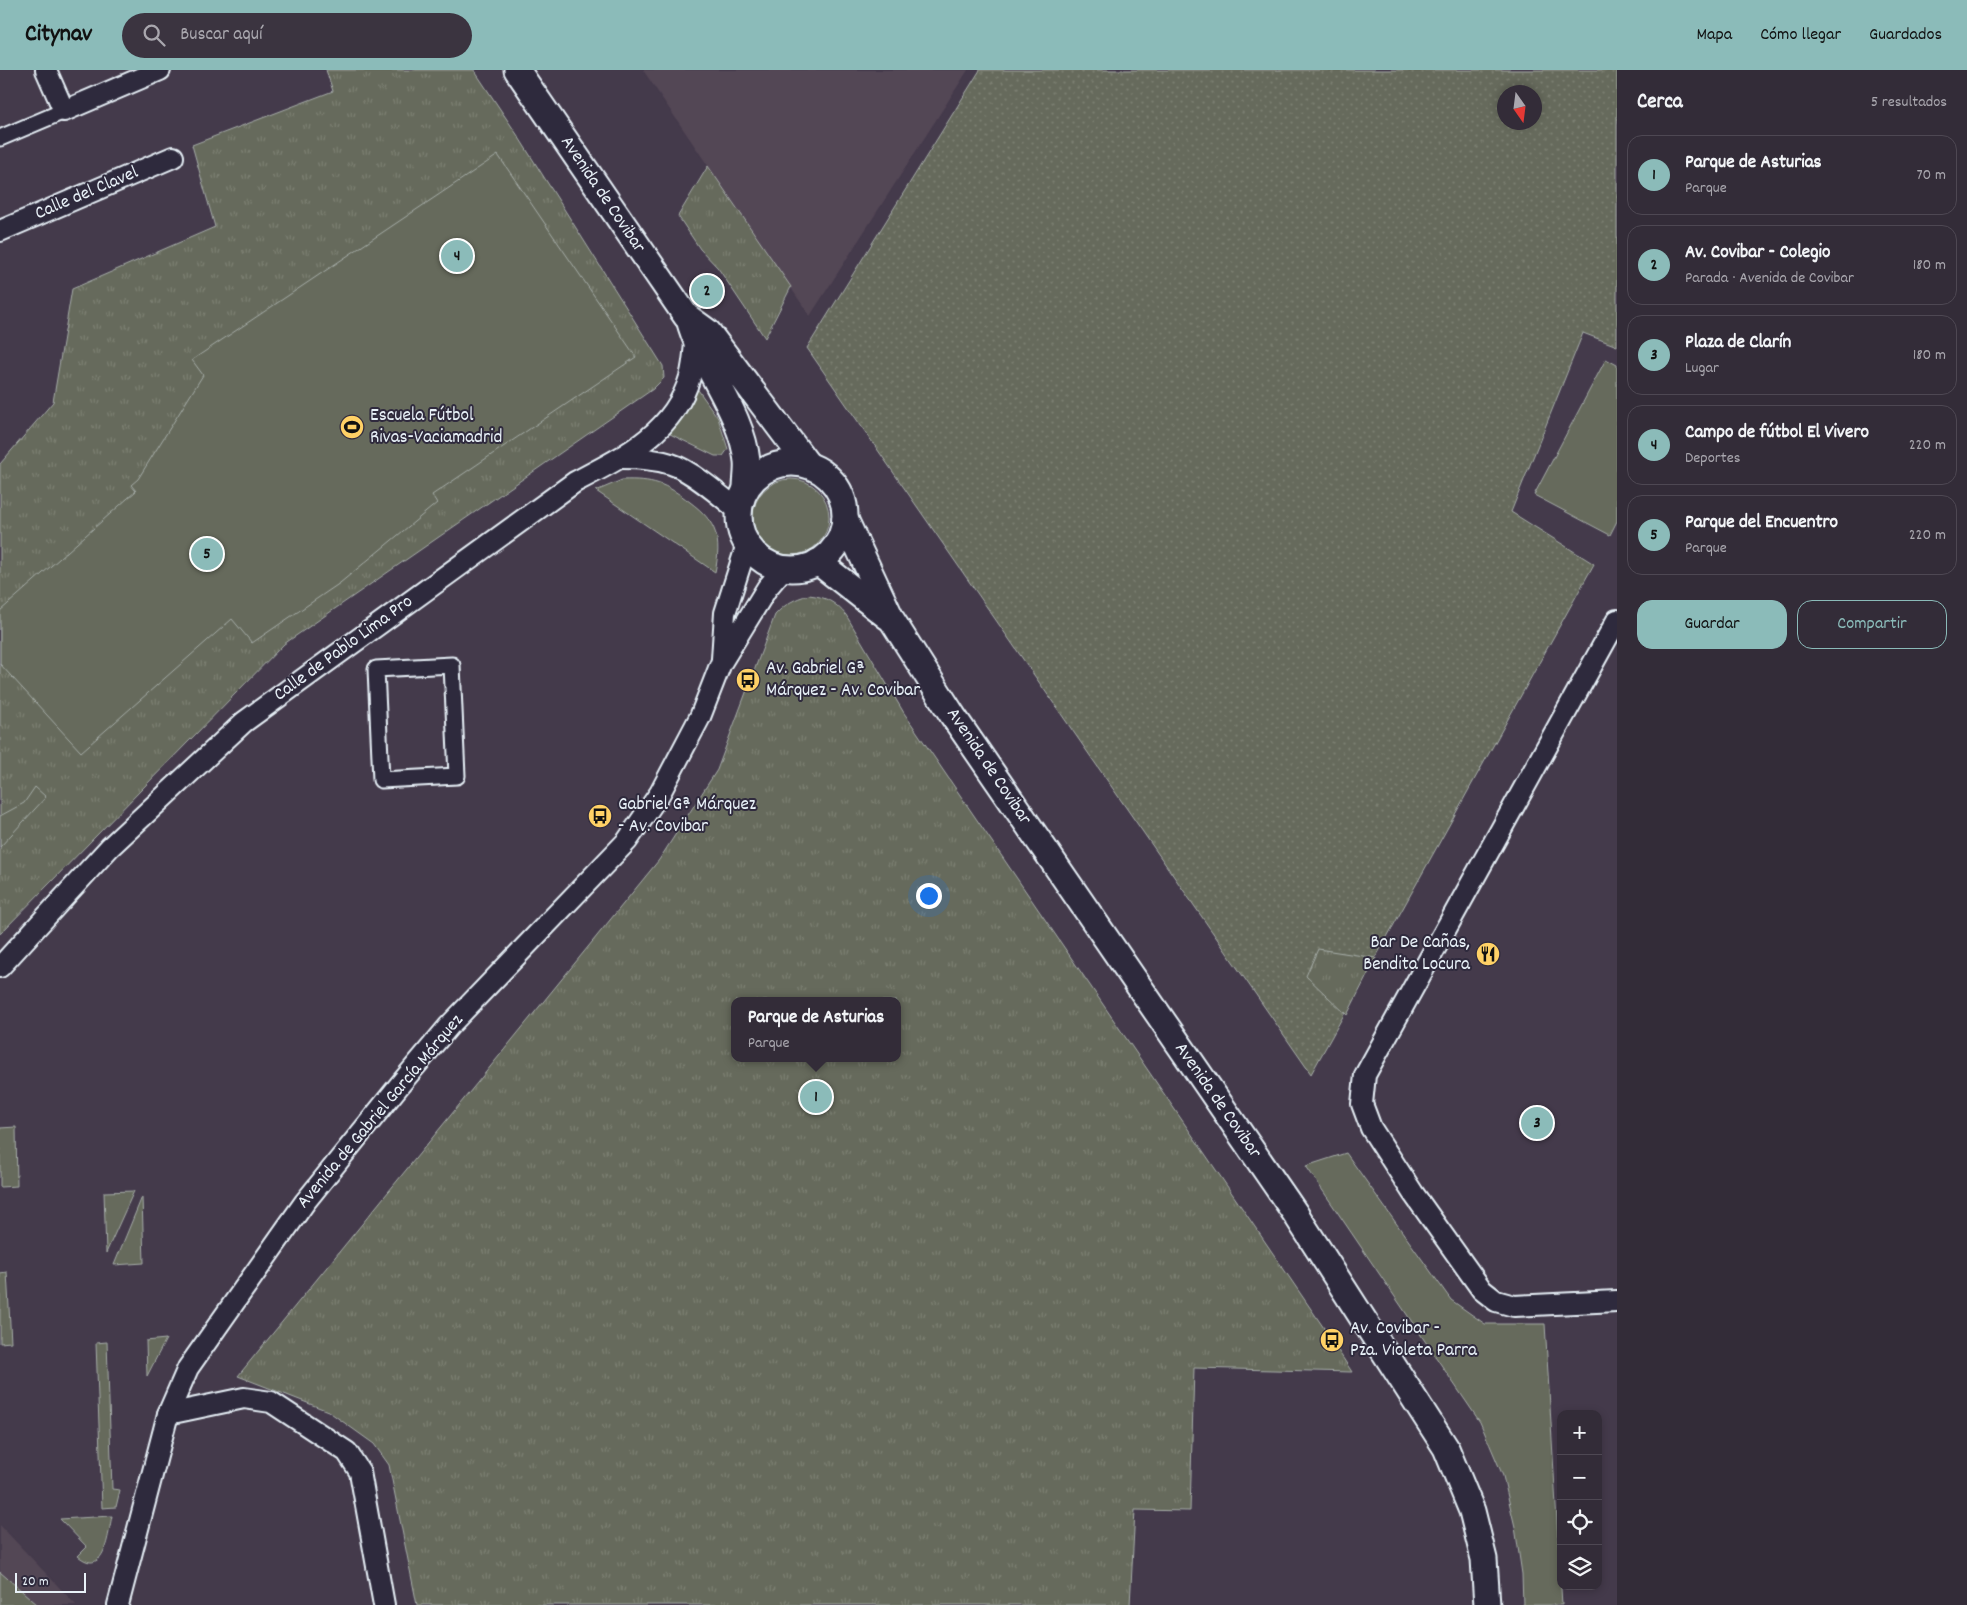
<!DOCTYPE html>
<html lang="es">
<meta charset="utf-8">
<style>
:root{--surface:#332c38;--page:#3b3440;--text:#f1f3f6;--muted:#a9a7ae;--line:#4e4853;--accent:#8bbbb9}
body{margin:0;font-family:Dekko,sans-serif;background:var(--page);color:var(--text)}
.controls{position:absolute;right:15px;bottom:15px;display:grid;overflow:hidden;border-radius:10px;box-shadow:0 2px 8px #0003}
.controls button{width:45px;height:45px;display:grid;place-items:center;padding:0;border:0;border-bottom:1px solid var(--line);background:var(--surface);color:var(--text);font:25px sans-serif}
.compass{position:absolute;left:1497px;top:15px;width:45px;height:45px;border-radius:50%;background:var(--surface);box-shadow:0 2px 8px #0003;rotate:166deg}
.scale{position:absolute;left:15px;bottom:12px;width:71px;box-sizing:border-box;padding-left:5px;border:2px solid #e8f1f8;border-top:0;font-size:14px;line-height:18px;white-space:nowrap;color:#e8f1f8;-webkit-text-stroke:4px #2f2a3d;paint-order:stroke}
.you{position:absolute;left:928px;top:825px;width:18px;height:18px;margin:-12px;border:4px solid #fff;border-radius:50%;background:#1a73e8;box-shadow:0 0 0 8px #1a73e833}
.badge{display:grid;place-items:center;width:32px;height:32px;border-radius:50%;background:var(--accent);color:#111;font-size:16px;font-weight:700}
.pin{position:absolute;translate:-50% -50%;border:2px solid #fff;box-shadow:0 1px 5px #0006}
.popup{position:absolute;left:731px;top:927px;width:170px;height:65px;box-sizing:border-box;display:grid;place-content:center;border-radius:10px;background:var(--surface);filter:drop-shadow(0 1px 4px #0005);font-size:16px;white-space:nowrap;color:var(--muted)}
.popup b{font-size:19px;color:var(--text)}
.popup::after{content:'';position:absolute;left:50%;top:100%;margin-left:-10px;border:10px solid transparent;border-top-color:var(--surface)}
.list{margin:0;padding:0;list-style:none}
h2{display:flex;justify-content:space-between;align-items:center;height:65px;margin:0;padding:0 20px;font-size:21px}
h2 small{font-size:16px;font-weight:400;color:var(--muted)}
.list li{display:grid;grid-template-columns:32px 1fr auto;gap:15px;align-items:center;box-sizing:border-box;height:80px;margin:0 10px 10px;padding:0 10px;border:1px solid var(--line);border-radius:15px}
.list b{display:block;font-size:19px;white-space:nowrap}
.list p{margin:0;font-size:16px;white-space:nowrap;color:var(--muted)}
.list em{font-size:16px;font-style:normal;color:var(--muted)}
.actions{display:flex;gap:10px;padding:15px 20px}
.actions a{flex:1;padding:11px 0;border:1px solid var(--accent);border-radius:15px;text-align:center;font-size:18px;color:var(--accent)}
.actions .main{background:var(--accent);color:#111}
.icon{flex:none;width:28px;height:28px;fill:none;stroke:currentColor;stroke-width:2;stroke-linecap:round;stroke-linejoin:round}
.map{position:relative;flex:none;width:1617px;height:1535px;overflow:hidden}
header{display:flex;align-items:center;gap:30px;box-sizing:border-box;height:70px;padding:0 25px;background:var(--accent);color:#111}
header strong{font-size:24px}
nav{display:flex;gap:28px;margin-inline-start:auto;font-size:18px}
.search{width:350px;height:45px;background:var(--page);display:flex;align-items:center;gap:12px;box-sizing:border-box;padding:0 18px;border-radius:28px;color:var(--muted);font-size:19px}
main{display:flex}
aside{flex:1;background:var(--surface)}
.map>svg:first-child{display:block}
.built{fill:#534655}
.grass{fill:url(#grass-dots);stroke:#a7aeaa;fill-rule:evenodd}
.park{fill:url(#park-tufts);stroke:#a7aeaa;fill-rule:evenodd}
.garden{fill:#666a5b;stroke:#a7aeaa}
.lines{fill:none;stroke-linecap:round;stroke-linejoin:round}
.pedestrian-casing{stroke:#e8f1f8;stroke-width:19}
.minor-casing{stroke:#e8f1f8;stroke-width:24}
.tertiary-casing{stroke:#e8f1f8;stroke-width:29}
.pedestrian{stroke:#2f2a3d;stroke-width:15}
.minor{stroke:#2f2a3d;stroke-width:20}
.tertiary{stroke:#2f2a3d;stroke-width:25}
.labels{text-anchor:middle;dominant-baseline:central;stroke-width:4;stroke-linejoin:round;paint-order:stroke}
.street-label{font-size:19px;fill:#e8f1f8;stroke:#2f2a3d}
.poi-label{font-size:19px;fill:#e8f1f8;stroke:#2f2a3d;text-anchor:start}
</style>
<header>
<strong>Citynav</strong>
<div class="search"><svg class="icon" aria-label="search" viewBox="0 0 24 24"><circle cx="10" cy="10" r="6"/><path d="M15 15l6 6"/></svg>Buscar aquí</div>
<nav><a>Mapa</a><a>Cómo llegar</a><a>Guardados</a></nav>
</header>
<main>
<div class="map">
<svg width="1617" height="1535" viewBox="0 0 1617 1535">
<defs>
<pattern id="grass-dots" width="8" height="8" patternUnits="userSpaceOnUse" patternTransform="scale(1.25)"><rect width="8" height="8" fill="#666a5b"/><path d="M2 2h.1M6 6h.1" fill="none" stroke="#7c8073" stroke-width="1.8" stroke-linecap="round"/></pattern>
<pattern id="park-tufts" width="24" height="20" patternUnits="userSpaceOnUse" patternTransform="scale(1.25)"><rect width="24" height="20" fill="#666a5b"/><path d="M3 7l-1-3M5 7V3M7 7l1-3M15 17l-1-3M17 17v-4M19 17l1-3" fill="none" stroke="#7c8073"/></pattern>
</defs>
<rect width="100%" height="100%" fill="#443a4b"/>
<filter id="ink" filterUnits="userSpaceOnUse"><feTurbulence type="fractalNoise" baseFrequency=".02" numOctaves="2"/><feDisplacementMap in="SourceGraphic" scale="10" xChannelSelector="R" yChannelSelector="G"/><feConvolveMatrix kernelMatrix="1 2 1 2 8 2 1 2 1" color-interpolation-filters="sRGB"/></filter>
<g filter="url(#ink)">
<!-- built -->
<g class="built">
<path d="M 643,0 L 968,0 L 810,246 Z"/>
<path d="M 0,1455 L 76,1535 L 0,1535 Z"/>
</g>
<!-- grass -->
<path class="grass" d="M 980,0 L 1617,0 L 1617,276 L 1583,263 L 1511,442 L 1594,494 L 1311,1004 L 807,278 ZM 1504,22 L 1534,22 L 1534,52 L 1504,52 Z"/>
<!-- park -->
<g class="park">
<path d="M 326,0 L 474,0 L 518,66 L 663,296 L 664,308 L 653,319 L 284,574 L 0,864 L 0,394 L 53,332 L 72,219 L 215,157 L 192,75 L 333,21 Z"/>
<path d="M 708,96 L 791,217 L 765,268 L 718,198 L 700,179 L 678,146 Z"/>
<path d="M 809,525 C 826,527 835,532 846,545 L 904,643 L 1328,1264 L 1325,1270 L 1332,1281 L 1337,1279 L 1352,1302 L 1194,1298 L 1190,1441 L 1135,1440 L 1130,1535 L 417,1535 L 389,1395 L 374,1374 L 328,1341 L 238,1306 L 659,790 L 717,700 L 775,545 C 785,534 794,529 809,525 ZM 735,931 L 897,931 L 897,988 L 735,988 Z"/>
<path d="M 1318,879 L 1376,888 L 1347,945 L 1306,906 Z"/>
</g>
<!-- garden -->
<g class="garden">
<path d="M 498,85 L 636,287 L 432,425 L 437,433 L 340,513 L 252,573 L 232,549 L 81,682 L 0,594 L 0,541 L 136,421 L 131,415 L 138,409 L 203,305 L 192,290 Z"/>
<path d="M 1606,289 L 1617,295 L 1617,451 L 1610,465 L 1534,425 Z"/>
<path d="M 696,317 L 718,348 L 728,379 L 723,386 L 715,386 L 668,363 Z"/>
<circle cx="791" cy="447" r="38"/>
<path d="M 622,410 C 653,409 665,413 690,432 C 717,452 722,469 715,502 L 596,421 Z"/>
<path d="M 35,717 L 46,727 L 0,777 L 0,746 L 24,733 Z"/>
<path d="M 16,1057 L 17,1116 L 0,1117 L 0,1058 Z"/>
<path d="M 1346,1083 L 1451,1230 L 1485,1254 L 1545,1254 L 1562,1535 L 1523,1535 L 1522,1504 L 1515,1457 L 1503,1406 L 1480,1352 L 1306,1096 Z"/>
<path d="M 134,1121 L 106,1183 L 104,1122 Z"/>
<path d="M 142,1127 L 144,1193 L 114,1195 Z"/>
<path d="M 7,1202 L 11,1272 L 0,1273 L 0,1203 Z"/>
<path d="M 166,1269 L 147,1306 L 146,1271 Z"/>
<path d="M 107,1272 L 112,1419 L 120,1420 L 116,1437 L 102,1438 L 96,1273 Z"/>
<path d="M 112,1446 C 108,1464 105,1508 78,1486 L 87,1477 L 60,1449 Z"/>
<path d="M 0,1502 L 38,1535 L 0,1535 Z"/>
</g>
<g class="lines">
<!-- pedestrian casing -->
<g class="pedestrian-casing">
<g id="pedestrian">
<path d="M 0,68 L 64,41"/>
<path d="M 452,595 L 457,706 L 381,710 L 376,599 Z"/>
</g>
</g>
<!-- minor casing -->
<g class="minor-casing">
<g id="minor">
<path d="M 46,0 L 64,41 L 160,0"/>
<path d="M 0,161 L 173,87"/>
<path d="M 621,388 C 638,388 655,389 671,394 C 691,400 722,427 739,441"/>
<path d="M 1617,550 L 1365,1005 L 1362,1034 L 1371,1058 L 1413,1123 L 1482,1220 L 1496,1231 L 1514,1236 L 1617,1231"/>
<path d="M 722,589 L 725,543 L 747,474"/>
<path d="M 0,897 L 110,777 L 244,652 L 575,412 C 623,387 674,363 690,307 C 693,297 694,284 695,273"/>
<path d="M 168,1344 L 244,1328 L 271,1332 L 347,1382 L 360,1402 L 384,1535"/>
<path d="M 118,1535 L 168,1344 L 188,1298 L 305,1132 L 402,1012 L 449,956 L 627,771 L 660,723 L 700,647 L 721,593 L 767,518 L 784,498"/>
</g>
</g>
<!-- tertiary casing -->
<g class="tertiary-casing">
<g id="tertiary">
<path d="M 517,0 L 686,246 L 708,262 L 808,395"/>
<path d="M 689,249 C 702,298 742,342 747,391 C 748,400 746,410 746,418"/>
<circle cx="792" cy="446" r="53"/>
<path d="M 845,449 L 892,550 L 953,646 L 1295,1143 L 1446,1378 L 1472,1441 L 1484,1489 L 1487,1535"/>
<path d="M 818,492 L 888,547"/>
</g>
</g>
<!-- pedestrian -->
<use href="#pedestrian" class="pedestrian"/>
<!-- minor -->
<use href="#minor" class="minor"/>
<!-- tertiary -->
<use href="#tertiary" class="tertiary"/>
</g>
</g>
<!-- icons -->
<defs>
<g id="stadium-disc" transform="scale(1.25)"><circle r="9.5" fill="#ffd166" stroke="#2f2a3d"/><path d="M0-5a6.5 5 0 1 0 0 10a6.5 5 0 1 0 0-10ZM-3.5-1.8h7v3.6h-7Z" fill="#111"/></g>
<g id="bus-disc" transform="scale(1.25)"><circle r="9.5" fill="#ffd166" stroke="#2f2a3d"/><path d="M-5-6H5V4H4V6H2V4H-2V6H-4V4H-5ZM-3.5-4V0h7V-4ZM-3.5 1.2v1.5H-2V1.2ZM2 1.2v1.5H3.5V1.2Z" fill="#111"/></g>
<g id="restaurant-disc" transform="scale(1.25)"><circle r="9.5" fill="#ffd166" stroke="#2f2a3d"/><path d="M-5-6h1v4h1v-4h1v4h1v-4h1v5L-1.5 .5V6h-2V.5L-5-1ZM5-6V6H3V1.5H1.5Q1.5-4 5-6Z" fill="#111"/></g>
</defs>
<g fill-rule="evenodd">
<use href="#stadium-disc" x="352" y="357"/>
<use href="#bus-disc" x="748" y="610"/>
<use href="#bus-disc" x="600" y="746"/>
<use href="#restaurant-disc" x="1488" y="884"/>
<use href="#bus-disc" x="1332" y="1270"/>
</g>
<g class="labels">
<!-- street labels -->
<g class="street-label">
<text transform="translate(87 124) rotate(-23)">Calle del Clavel</text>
<text transform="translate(602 125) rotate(56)">Avenida de Covibar</text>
<text transform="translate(344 579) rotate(-36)">Calle de Pablo Lima Pro</text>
<text transform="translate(988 697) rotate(56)">Avenida de Covibar</text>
<text transform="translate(1217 1031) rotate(55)">Avenida de Covibar</text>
<text transform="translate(381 1042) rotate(-50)">Avenida de Gabriel García Márquez</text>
</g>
<!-- poi labels -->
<g class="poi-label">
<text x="370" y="346">Escuela Fútbol<tspan x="370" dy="22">Rivas-Vaciamadrid</tspan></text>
<text x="766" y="599">Av. Gabriel Gª<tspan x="766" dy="22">Márquez - Av. Covibar</tspan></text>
<text x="618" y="735">Gabriel Gª Márquez<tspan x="618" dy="22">- Av. Covibar</tspan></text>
<text x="1470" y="873" text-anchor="end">Bar De Cañas,<tspan x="1470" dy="22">Bendita Locura</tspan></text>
<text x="1350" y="1259">Av. Covibar -<tspan x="1350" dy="22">Pza. Violeta Parra</tspan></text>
</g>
</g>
</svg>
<div class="controls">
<button>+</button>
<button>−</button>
<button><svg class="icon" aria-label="locate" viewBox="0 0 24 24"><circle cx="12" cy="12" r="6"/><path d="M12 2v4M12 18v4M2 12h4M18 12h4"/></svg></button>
<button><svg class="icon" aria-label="layers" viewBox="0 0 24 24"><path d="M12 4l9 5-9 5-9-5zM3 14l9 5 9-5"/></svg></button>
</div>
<svg class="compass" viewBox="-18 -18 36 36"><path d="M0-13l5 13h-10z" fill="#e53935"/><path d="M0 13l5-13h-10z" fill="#a9a7ae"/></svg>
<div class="scale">20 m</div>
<div class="you"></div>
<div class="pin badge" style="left:816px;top:1027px">1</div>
<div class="popup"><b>Parque de Asturias</b>Parque</div>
<div class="pin badge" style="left:707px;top:221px">2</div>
<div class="pin badge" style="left:1537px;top:1053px">3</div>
<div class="pin badge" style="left:457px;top:186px">4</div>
<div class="pin badge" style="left:207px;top:484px">5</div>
</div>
<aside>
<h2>Cerca<small>5 resultados</small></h2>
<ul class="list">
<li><span class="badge">1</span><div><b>Parque de Asturias</b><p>Parque</p></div><em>70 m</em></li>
<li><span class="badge">2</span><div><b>Av. Covibar - Colegio</b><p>Parada · Avenida de Covibar</p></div><em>180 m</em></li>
<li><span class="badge">3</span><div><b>Plaza de Clarín</b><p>Lugar</p></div><em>180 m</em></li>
<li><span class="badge">4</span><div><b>Campo de fútbol El Vivero</b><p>Deportes</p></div><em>220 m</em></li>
<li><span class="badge">5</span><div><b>Parque del Encuentro</b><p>Parque</p></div><em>220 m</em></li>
</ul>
<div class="actions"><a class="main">Guardar</a><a>Compartir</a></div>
</aside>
</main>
